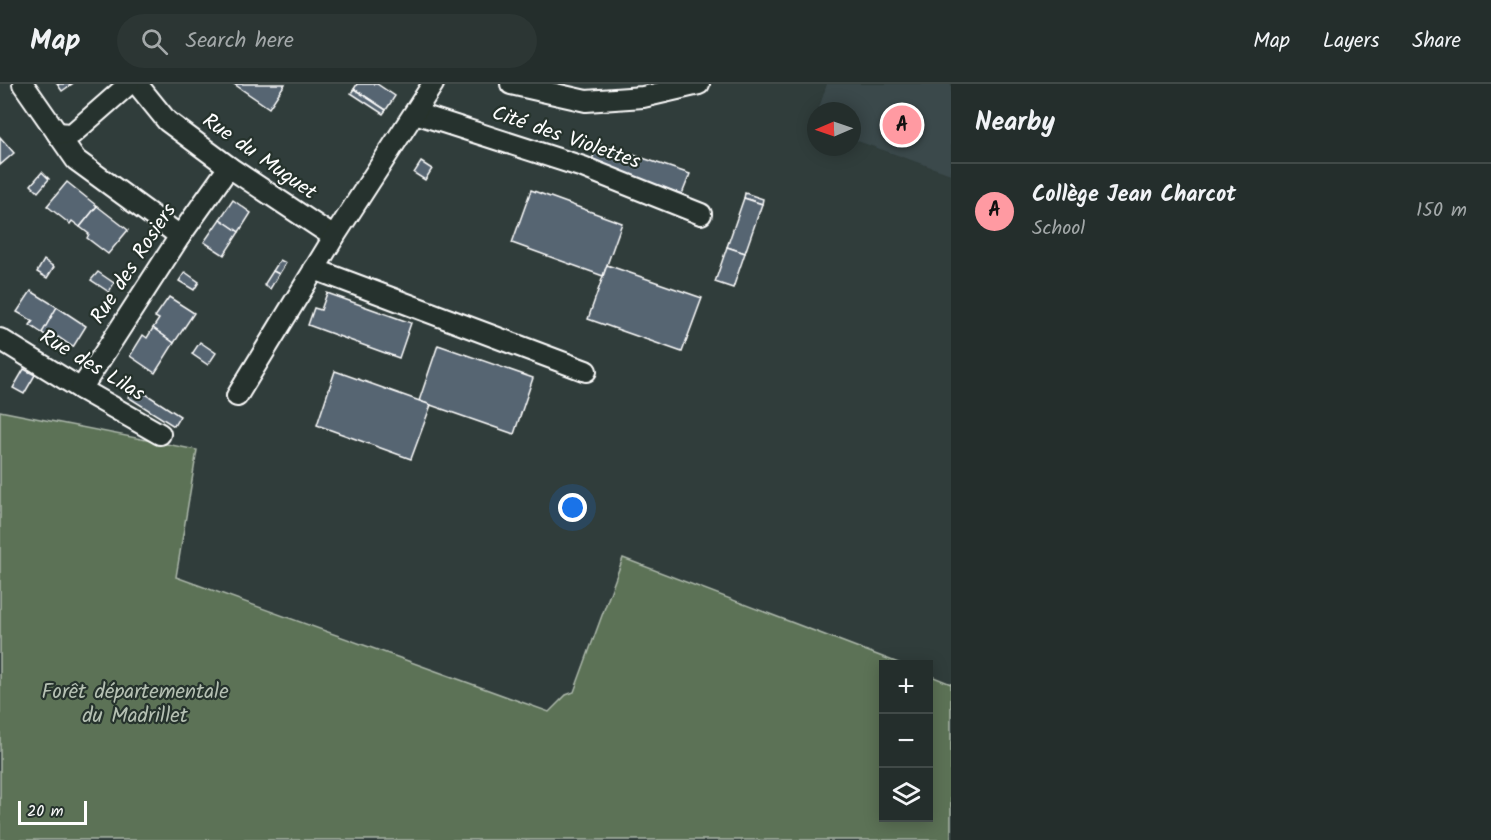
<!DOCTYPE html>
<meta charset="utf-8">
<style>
:root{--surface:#242e2c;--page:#2c3634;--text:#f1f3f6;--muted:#a3a8a9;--line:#414a48;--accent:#ff9aa2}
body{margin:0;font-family:Kalam,sans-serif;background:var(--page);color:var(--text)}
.controls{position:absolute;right:18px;bottom:18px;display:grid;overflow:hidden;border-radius:0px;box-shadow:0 3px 15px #0003}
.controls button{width:54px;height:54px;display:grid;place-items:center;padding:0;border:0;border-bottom:2px solid var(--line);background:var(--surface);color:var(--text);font:30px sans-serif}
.compass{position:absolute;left:807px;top:18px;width:54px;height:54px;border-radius:50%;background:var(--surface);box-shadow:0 3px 15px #0003;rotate:268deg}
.scale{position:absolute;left:18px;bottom:15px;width:69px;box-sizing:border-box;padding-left:6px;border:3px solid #fff;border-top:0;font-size:16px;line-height:21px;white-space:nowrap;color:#fff;-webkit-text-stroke:4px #26332d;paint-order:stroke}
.you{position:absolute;left:573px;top:424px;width:21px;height:21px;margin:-15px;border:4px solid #fff;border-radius:50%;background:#1a73e8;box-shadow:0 0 0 9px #1a73e833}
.badge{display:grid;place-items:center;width:39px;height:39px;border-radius:50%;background:var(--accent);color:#111;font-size:20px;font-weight:700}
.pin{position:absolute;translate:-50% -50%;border:3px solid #fff;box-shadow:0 2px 6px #0006}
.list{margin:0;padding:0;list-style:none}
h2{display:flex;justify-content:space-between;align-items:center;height:78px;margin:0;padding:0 24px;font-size:26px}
h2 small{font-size:20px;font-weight:400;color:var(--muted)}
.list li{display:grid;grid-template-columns:39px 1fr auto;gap:18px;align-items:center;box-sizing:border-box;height:96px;padding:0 24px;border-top:2px solid var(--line)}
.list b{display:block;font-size:22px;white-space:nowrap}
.list p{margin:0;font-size:20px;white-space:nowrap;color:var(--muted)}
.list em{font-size:20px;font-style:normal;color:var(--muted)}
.icon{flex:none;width:33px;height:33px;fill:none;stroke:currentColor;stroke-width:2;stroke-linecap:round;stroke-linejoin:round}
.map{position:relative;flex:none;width:951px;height:756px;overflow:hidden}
header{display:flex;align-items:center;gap:36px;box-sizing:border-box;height:84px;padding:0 30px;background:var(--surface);border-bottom:2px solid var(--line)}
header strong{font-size:28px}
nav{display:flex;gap:33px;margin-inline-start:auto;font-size:21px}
.search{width:420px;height:54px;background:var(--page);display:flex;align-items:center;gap:15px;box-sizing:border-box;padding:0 21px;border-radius:33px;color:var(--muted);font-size:22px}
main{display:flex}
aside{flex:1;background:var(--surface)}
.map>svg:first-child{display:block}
.built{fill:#3b494c}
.green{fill:#5b7257;stroke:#adb8ab;stroke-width:1.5}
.building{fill:#566572;stroke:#fff;stroke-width:1.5}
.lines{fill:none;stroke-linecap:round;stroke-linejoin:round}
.street-casing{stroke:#fff;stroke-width:24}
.street{stroke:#26332d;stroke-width:20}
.labels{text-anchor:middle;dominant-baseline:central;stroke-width:4.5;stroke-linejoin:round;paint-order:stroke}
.street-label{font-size:21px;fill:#fff;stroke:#26332d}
.park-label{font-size:21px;fill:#b5c0b3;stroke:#26332d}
</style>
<header>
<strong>Map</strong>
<div class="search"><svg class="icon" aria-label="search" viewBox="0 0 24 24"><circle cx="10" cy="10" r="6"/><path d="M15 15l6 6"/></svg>Search here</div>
<nav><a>Map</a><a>Layers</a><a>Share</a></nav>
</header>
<main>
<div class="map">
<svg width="951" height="756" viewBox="0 0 951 756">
<rect width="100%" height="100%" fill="#303d3b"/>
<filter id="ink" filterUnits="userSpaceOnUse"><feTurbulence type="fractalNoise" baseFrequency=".0167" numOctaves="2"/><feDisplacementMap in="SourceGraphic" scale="12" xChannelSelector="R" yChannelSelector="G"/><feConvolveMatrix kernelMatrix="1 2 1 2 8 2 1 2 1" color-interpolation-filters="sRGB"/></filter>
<g filter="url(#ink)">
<!-- built -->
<path class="built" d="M 827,0 L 951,0 L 951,90 L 852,55 L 852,27 L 818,27 Z"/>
<!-- green -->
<path class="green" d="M 0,327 L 197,366 L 176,493 L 549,628 L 566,611 L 574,608 L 623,474 L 901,580 L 884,580 L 884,734 L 928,734 L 929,591 L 951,600 L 951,756 L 0,756 Z"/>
<!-- building -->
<g class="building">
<path d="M 57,0 L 72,0 L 62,7 Z"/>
<path d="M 234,0 L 285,0 L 269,24 Z"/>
<path d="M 357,0 L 377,0 L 395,12 L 386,26 L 354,5 Z"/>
<path d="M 354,5 L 386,26 L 383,30 L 351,9 Z"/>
<path d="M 0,53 L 14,69 L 0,81 Z"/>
<path d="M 598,59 L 690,90 L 682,110 L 591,79 Z"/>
<path d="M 421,78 L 432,85 L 425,96 L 414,89 Z"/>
<path d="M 42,88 L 49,95 L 38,108 L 31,101 Z"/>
<path d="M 67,98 L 97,122 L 80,143 L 72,137 L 70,140 L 47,122 Z"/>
<path d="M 531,106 L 622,139 L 603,192 L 512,159 Z"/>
<path d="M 745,109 L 763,115 L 762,120 L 744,114 Z"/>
<path d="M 744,114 L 762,120 L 745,169 L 727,163 Z"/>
<path d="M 233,116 L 251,129 L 239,148 L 220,135 Z"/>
<path d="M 97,122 L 128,146 L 108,170 L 87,154 L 89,150 L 80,143 Z"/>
<path d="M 220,135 L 239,148 L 224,171 L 204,158 Z"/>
<path d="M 727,163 L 745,169 L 733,204 L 715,198 Z"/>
<path d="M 44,176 L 54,183 L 47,194 L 37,188 Z"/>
<path d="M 280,176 L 286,179 L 279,190 L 273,187 Z"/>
<path d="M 607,181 L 702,214 L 682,268 L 588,235 Z"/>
<path d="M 273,187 L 279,190 L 270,205 L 264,201 Z"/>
<path d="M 98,188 L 114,199 L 109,208 L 91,196 Z"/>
<path d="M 185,188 L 199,198 L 194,206 L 179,197 Z"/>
<path d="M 31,207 L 57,223 L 42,249 L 30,241 L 33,237 L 17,228 Z"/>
<path d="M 327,209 L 411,239 L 399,274 L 308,241 L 314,224 L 321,226 Z"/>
<path d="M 169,213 L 194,229 L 174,259 L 153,244 L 159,235 L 155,233 Z"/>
<path d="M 57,223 L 86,242 L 73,263 L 58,253 L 56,258 L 42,249 Z"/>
<path d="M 153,244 L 174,259 L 155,289 L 130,272 L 143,251 L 147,254 Z"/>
<path d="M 200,258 L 216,269 L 208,281 L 192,270 Z"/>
<path d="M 438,261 L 533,294 L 514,350 L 419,317 Z"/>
<path d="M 24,285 L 35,291 L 24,310 L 13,304 Z"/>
<path d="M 335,287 L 431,321 L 411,375 L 317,341 Z"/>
<path d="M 135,303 L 180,332 L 174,342 L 128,313 Z"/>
</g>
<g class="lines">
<!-- street casing -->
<g class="street-casing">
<g id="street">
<path d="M 23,0 L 76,76 L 180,152"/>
<path d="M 137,0 L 167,37 L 229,83 L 334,153"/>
<path d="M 511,0 L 586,17 L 643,13 L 699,0"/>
<path d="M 415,29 L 583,83 L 701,130"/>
<path d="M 57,49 L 72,50 L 129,0"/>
<path d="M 314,185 L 586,287"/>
<path d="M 0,255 L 81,305 L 160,350"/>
<path d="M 81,305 L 180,152 L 229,83"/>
<path d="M 237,312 L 334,153 L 433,0"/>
</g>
</g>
<!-- street -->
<use href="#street" class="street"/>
</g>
</g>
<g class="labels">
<!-- street labels -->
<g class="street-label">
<text transform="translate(566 54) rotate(19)">Cité des Violettes</text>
<text transform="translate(259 73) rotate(35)">Rue du Muguet</text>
<text transform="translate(134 180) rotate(-57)">Rue des Rosiers</text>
<text transform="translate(92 282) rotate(31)">Rue des Lilas</text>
</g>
<!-- park labels -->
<g class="park-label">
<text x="135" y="608">Forêt départementale<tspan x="135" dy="24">du Madrillet</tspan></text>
</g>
</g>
</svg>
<div class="controls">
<button>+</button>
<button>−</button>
<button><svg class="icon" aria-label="layers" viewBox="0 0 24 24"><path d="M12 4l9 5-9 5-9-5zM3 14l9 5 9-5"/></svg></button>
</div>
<svg class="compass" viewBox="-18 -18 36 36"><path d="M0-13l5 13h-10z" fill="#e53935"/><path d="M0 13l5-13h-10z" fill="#a3a8a9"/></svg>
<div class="scale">20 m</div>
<div class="you"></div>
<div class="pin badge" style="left:902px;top:41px">A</div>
</div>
<aside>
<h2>Nearby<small></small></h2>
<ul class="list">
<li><span class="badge">A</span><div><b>Collège Jean Charcot</b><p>School</p></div><em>150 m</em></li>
</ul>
</aside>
</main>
